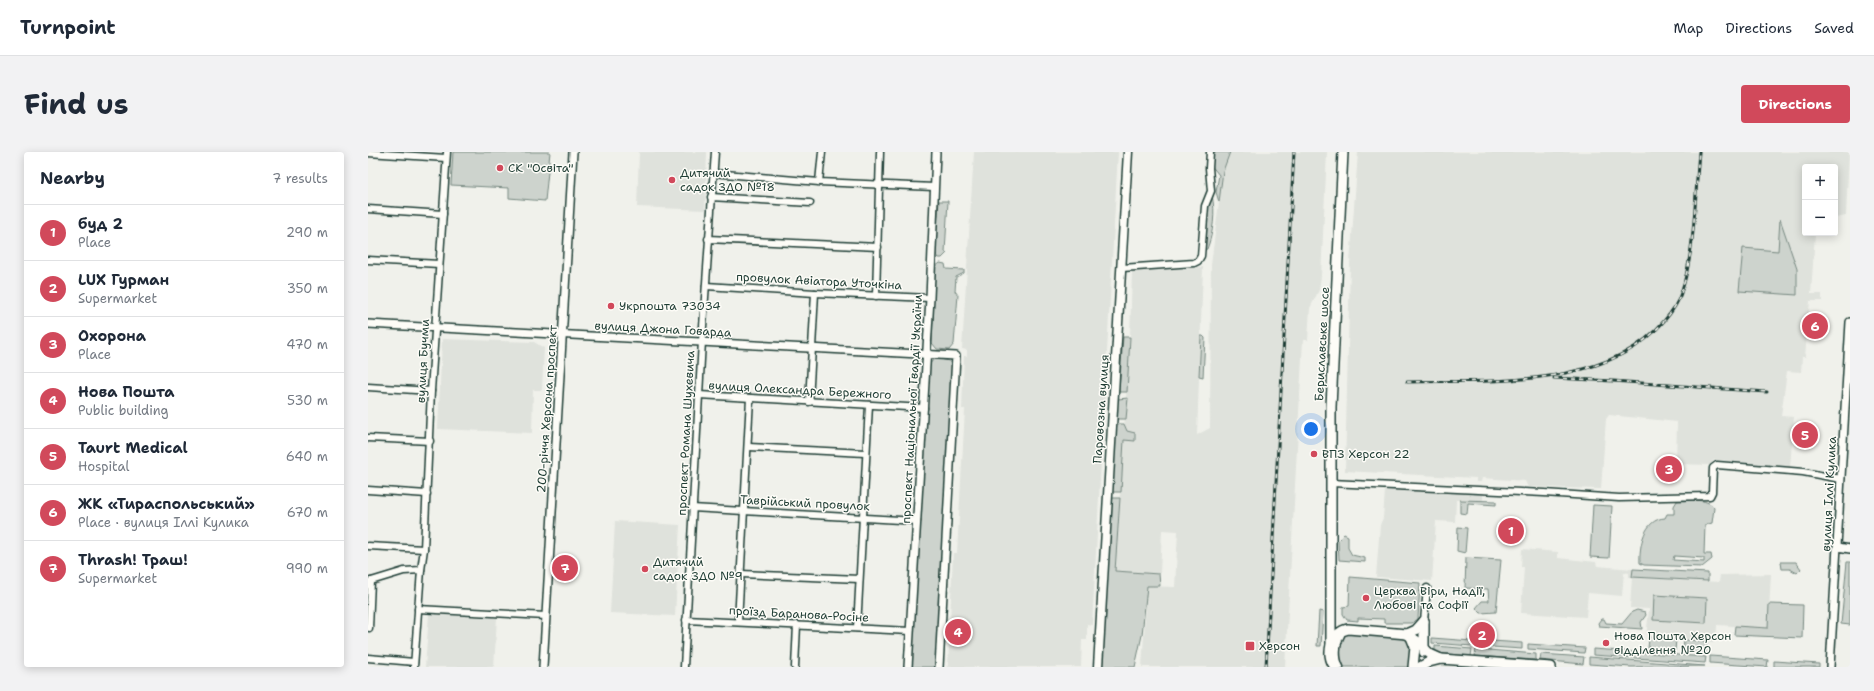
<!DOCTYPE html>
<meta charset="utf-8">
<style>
:root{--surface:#fff;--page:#f2f2f3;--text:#1f2937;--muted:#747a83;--line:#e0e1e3;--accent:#d1495b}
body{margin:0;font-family:"Shantell Sans",sans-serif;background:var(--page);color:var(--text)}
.controls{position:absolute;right:12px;top:12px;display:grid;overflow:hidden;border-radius:4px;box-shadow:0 2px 10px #0003}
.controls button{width:36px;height:36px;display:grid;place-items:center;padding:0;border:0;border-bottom:1px solid var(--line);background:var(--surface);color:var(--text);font:20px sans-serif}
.you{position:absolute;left:943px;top:277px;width:14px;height:14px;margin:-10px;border:3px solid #fff;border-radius:50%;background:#1a73e8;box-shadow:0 0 0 6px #1a73e833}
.badge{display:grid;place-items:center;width:26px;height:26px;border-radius:50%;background:var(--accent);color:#fff;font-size:13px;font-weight:700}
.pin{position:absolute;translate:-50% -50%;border:2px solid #fff;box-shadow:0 1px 4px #0006}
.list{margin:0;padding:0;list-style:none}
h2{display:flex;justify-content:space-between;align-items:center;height:52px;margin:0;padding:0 16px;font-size:17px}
h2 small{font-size:13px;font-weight:400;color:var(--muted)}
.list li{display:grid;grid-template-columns:26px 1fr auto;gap:12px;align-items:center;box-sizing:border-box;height:56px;padding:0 16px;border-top:1px solid var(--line)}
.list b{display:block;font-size:15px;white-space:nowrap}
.list p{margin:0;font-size:13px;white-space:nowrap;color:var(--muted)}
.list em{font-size:13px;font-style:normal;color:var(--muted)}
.map{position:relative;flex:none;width:1482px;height:515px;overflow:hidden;border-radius:4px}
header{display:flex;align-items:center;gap:24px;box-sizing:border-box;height:56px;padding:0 20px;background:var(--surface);border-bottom:1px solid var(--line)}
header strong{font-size:19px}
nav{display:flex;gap:22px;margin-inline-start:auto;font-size:14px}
.intro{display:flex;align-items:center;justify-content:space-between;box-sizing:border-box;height:96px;padding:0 24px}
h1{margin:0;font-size:28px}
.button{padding:10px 18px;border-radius:4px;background:var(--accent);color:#fff;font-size:14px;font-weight:700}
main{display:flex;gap:24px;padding:0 24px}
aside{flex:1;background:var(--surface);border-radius:4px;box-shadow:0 2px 10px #0003}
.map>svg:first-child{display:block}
.built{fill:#dfe2dc}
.green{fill:#cdd3cd;stroke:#768880;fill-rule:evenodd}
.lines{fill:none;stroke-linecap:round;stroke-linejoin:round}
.minor-casing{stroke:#1f3d34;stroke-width:9}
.tertiary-casing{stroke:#1f3d34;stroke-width:10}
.secondary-casing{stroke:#1f3d34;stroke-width:11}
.primary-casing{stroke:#1f3d34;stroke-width:12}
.minor{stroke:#fdfcf7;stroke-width:6}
.tertiary{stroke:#fdfcf7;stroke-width:7}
.secondary{stroke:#fdfcf7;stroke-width:8}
.primary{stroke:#fdfcf7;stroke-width:9}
.rail-casing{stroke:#1f3d34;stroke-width:3}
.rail{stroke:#fdfcf7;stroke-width:1.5;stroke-dasharray:4.5;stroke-linecap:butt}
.poi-dot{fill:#d1495b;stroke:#fdfcf7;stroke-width:1.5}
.labels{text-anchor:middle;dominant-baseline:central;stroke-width:3;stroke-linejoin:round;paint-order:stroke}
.poi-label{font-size:12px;fill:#1f3d34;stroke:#fdfcf7;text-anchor:start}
.street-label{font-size:12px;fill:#1f3d34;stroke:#fdfcf7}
</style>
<header>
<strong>Turnpoint</strong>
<nav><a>Map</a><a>Directions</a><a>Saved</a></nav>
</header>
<div class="intro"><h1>Find us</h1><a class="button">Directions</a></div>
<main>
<aside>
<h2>Nearby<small>7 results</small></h2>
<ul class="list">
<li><span class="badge">1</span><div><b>буд 2</b><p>Place</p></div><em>290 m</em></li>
<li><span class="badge">2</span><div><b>LUX Гурман</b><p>Supermarket</p></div><em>350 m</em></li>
<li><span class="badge">3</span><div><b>Охорона</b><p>Place</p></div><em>470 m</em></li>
<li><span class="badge">4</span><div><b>Нова Пошта</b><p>Public building</p></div><em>530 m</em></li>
<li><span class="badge">5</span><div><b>Taurt Medical</b><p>Hospital</p></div><em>640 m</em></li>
<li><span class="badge">6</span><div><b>ЖК «Тираспольський»</b><p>Place · вулиця Іллі Кулика</p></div><em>670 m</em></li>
<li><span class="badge">7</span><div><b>Thrash! Траш!</b><p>Supermarket</p></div><em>990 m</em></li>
</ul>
</aside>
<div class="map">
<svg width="1482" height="515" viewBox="0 0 1482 515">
<rect width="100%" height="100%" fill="#f0f1eb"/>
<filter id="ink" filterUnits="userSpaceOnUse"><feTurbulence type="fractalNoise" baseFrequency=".025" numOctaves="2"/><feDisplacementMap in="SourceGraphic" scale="8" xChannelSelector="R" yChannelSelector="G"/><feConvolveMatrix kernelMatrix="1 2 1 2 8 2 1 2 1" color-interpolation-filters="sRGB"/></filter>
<g filter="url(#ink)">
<!-- built -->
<g class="built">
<path d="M 271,0 L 339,0 L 337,58 L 269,55 Z"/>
<path d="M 606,0 L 750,0 L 724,473 L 719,472 L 719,488 L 714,488 L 713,515 L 580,515 L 585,401 L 589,401 L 597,257 L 594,257 L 596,204 L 599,204 L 599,198 L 594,197 Z"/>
<path d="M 862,0 L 959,0 L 953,124 L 951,138 L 942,156 L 940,188 L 935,188 L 917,515 L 774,515 L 779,434 L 807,435 L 810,379 L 794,378 L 792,422 L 747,419 L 762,185 L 764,119 L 835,115 L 829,283 L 842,276 L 843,113 L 855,19 Z"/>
<path d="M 990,0 L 1481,0 L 1478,64 L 1467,66 L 1467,15 L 1437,15 L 1437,81 L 1447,81 L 1443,142 L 1454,142 L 1454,149 L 1442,149 L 1437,205 L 1434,205 L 1433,220 L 1419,219 L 1413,264 L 1426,265 L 1422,315 L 1346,308 L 1342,313 L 1308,312 L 1309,270 L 1241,263 L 1238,267 L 1233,337 L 1160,335 L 1157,329 L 1114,326 L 1113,330 L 1108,330 L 1108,326 L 977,319 L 982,112 Z"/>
<path d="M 74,187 L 166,190 L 176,196 L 174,238 L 165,238 L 164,281 L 70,277 Z"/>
<path d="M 1023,335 L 1115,341 L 1115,349 L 1088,348 L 1087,370 L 1068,369 L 1064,429 L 1008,425 L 1012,373 L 1015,366 L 1017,339 Z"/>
<path d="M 247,369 L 312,373 L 307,464 L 242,461 Z"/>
<path d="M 1154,397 L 1190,400 L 1190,406 L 1228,410 L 1229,414 L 1265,417 L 1264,425 L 1351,430 L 1352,423 L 1403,422 L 1400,476 L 1349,473 L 1348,490 L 1278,486 L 1281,457 L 1262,456 L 1264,425 L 1261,425 L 1261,421 L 1256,420 L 1254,444 L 1220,441 L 1218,465 L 1153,461 L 1156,415 L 1153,415 Z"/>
<path d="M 61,462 L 129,466 L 126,515 L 57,515 Z"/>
</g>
<!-- green -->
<g class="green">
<path d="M 85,0 L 182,0 L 177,49 L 141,46 L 141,36 L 83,33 Z"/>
<path d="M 843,0 L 862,0 L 855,19 L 851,50 L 848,40 L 851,23 L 842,12 Z"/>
<path d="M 844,43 C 848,60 845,82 839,97 L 835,98 L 839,56 Z"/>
<path d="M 571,49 L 580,49 L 577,100 L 579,101 L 574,106 L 571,106 L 567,101 Z"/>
<path d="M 1412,67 L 1429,117 L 1429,143 L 1371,139 L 1375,96 L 1410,99 Z"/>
<path d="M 572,111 L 577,112 L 578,117 L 596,118 L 596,121 L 588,125 L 587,139 L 590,143 L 586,192 L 581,198 L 569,197 L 564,191 L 567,115 Z"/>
<path d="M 833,184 L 835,184 L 837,186 L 835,225 L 831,224 Z"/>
<path d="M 755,185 L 762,185 L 759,240 L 751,240 Z"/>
<path d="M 568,206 L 581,209 L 584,214 L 568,515 L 543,515 L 561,212 Z"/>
<path d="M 760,246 L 758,267 L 748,267 L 750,247 Z"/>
<path d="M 748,272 L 756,272 L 759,279 L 767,281 L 767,289 L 756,288 L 753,340 L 743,340 Z"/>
<path d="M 743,346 L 752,346 L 747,419 L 791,422 L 792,434 L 779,434 L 774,483 L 767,515 L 733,515 Z"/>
<path d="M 1092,348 L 1128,349 L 1128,353 L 1100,351 L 1099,362 L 1092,361 Z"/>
<path d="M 1309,349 C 1321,349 1339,345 1346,356 L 1344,371 L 1337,373 L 1336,402 L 1343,402 L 1344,407 L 1334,415 L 1276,413 L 1272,411 C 1271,394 1276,367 1297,366 L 1299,362 L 1306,362 L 1306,354 ZM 1306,404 L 1336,406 L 1336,410 L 1305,408 Z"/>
<path d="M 1225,353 L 1244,354 L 1241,406 L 1222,405 Z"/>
<path d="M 1090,375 L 1099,376 L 1097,401 L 1089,399 Z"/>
<path d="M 976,382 L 980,384 L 980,396 L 984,403 L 997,406 L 997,410 L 971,408 L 970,388 Z"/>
<path d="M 1098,406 L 1133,408 L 1128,460 L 1113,461 L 1108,456 L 1114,449 L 1121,449 L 1120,437 L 1097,436 Z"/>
<path d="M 1413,410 L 1428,410 L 1433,417 L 1429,421 L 1422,417 L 1414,417 Z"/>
<path d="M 1479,410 L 1482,410 L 1482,473 L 1473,472 Z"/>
<path d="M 1265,417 L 1340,421 L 1340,429 L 1264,425 Z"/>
<path d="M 982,425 L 1052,431 L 1050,467 L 1044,471 L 1016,471 L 1016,467 L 990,466 L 990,469 L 979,468 L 975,462 L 975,455 L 981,454 Z"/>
<path d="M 1286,443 L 1339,446 L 1338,471 L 1285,468 Z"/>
<path d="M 1401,452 L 1435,453 L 1434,486 L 1366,483 L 1367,474 L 1400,476 Z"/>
<path d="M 1269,458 L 1277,460 L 1278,463 L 1273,470 L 1274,477 L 1231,474 L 1230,471 L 1233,467 L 1236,467 L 1238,471 L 1254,472 L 1264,460 Z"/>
<path d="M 951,459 L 955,460 L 953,494 L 949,494 Z"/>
<path d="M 980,481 L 1037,485 L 1044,490 L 1042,515 L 975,515 C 970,506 972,493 975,484 Z"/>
<path d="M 1281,485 L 1308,487 L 1307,499 L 1280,497 Z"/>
<path d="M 1064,486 L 1104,489 L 1104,494 L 1064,491 Z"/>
<path d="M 1109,488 L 1154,491 L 1154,497 L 1109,494 Z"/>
<path d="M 1316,488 L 1339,489 L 1338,501 L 1315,500 Z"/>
<path d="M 1160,492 L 1217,496 L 1216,501 L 1160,497 Z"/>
<path d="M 1067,494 L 1104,497 L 1103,504 L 1067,501 Z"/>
<path d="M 1108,497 L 1168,502 L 1168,508 L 1107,504 Z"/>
<path d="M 1225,497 L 1338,505 L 1337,511 L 1225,503 Z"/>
<path d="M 1173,502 L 1216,505 L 1215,512 L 1172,508 Z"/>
<path d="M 1342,504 L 1400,508 L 1399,515 L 1342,511 Z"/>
<path d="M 1221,505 L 1337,514 L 1263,515 L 1221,512 Z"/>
<path d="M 1406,509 L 1451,512 L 1451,515 L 1406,515 Z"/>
</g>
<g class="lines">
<!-- minor casing -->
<g class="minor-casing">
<g id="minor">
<path d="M 0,1 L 78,6"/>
<path d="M 345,21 L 451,30 L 566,35"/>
<path d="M 451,30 L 454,0"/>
<path d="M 343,45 L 442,51"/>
<path d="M 0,57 L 75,62"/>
<path d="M 340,87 L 510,95"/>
<path d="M 0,108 L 71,112"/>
<path d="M 754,116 L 826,111 L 830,109 L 833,104 L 837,54 L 843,39 L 841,16 L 842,0"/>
<path d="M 338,134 L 447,141 L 562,146"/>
<path d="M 508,144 L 512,0"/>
<path d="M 0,235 L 63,239"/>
<path d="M 331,243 L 556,256"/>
<path d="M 441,250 L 447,141"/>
<path d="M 0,286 L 62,289"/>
<path d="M 381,295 L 497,301"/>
<path d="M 963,331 L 1176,341 L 1251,346 L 1342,344 L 1344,340 L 1345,316 L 1349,313 L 1435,320 L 1473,327"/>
<path d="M 0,338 L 59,342"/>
<path d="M 324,356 L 549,369"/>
<path d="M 0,394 L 56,397"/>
<path d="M 374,422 L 491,427"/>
<path d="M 0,430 L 36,419 L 53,418"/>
<path d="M 50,457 L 178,464"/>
<path d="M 318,468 L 542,479"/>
<path d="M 1056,469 L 1059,436"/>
<path d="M 370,470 L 382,246"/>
<path d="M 1,476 L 3,429"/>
<path d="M 489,476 L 501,253"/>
<path d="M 0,506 L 46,510"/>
<path d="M 46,515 L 53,418 L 56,397 L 63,239 L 79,0"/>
<path d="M 316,515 L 334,189 L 347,0"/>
<path d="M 427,515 L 429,473"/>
<path d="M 972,515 C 967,506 968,492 973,483"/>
</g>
</g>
<!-- tertiary casing -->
<g class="tertiary-casing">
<g id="tertiary">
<path d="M 0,172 L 588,204 L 571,515"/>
<path d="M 1470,395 L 1482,397"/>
<path d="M 175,515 L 205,0"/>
<path d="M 540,515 L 562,146 L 568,0"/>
<path d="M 1462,515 L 1482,170"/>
</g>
</g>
<!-- secondary casing -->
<g class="secondary-casing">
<path id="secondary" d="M 730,515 L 760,0"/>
</g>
<!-- primary casing -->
<g class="primary-casing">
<g id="primary">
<path d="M 1039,482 L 1048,478 L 1056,469"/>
<path d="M 1043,485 L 1047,495 L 1045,515"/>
<path d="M 963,496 L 963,255 L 975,0"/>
<path d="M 1056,500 L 1056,469"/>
<path d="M 967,515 C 956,502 964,480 980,477 L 1039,482 L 1049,489 L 1062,502 L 1073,507"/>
<path d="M 1052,515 L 1061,510 L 1073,507 L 1183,515"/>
</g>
</g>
<!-- minor -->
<use href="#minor" class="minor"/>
<!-- tertiary -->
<use href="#tertiary" class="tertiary"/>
<!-- secondary -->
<use href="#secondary" class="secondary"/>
<!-- primary -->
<use href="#primary" class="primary"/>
<!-- rail casing -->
<g class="rail-casing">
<g id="rail">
<path d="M 1186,226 L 1245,229 L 1399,240"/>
<path d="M 1039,230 C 1120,228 1239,238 1296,169 C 1303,161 1310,151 1313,141 C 1327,101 1327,43 1331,0"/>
<path d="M 898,515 L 926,0"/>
</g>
</g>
<!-- rail -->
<use href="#rail" class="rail"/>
</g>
</g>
<!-- markers -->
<g class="poi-dot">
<circle cx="132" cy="16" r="4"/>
<circle cx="304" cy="28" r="4"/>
<circle cx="243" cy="154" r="4"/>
<circle cx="946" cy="302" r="4"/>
<circle cx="277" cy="417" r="4"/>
<circle cx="998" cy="446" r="4"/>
<circle cx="1238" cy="491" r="4"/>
<rect x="877" y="489" width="10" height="10" rx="2"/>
</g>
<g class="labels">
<!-- poi labels -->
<g class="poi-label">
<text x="140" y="16">СК "Освіта"</text>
<text x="312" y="21">Дитячий<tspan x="312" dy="14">садок ЗДО №18</tspan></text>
<text x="251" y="154">Укрпошта 73034</text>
<text x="954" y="302">ВПЗ Херсон 22</text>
<text x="285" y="410">Дитячий<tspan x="285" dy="14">садок ЗДО №9</tspan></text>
<text x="1006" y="439">Церква Віри, Надії,<tspan x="1006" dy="14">Любові та Софії</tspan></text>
<text x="1246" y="484">Нова Пошта Херсон<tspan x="1246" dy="14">відділення №20</tspan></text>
<text x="891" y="494">Херсон</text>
</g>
<!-- street labels -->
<g class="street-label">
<text transform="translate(451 129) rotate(3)">провулок Авіатора Уточкіна</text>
<text transform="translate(295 177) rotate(3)">вулиця Джона Говарда</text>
<text transform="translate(954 192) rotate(-87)">Бериславське шосе</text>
<text transform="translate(55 209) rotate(-87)">вулиця Бучми</text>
<text transform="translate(432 238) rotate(3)">вулиця Олександра Бережного</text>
<text transform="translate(179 257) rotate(-86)">200-річчя Херсона проспект</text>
<text transform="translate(544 257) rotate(-87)">проспект Національної Гвардії України</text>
<text transform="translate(733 257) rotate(-86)">Паровозна вулиця</text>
<text transform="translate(318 281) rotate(-87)">проспект Романа Шухевича</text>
<text transform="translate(1461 342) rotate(-87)">вулиця Іллі Кулика</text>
<text transform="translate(437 351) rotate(3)">Таврійський провулок</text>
<text transform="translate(431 462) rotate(3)">проїзд Баранова-Росіне</text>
</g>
</g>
</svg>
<div class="controls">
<button>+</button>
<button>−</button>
</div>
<div class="you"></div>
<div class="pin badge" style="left:1143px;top:379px">1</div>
<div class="pin badge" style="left:1114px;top:483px">2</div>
<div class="pin badge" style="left:1301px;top:317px">3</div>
<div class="pin badge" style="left:590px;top:480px">4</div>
<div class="pin badge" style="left:1437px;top:283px">5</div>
<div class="pin badge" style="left:1447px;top:174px">6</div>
<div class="pin badge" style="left:197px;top:416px">7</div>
</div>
</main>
